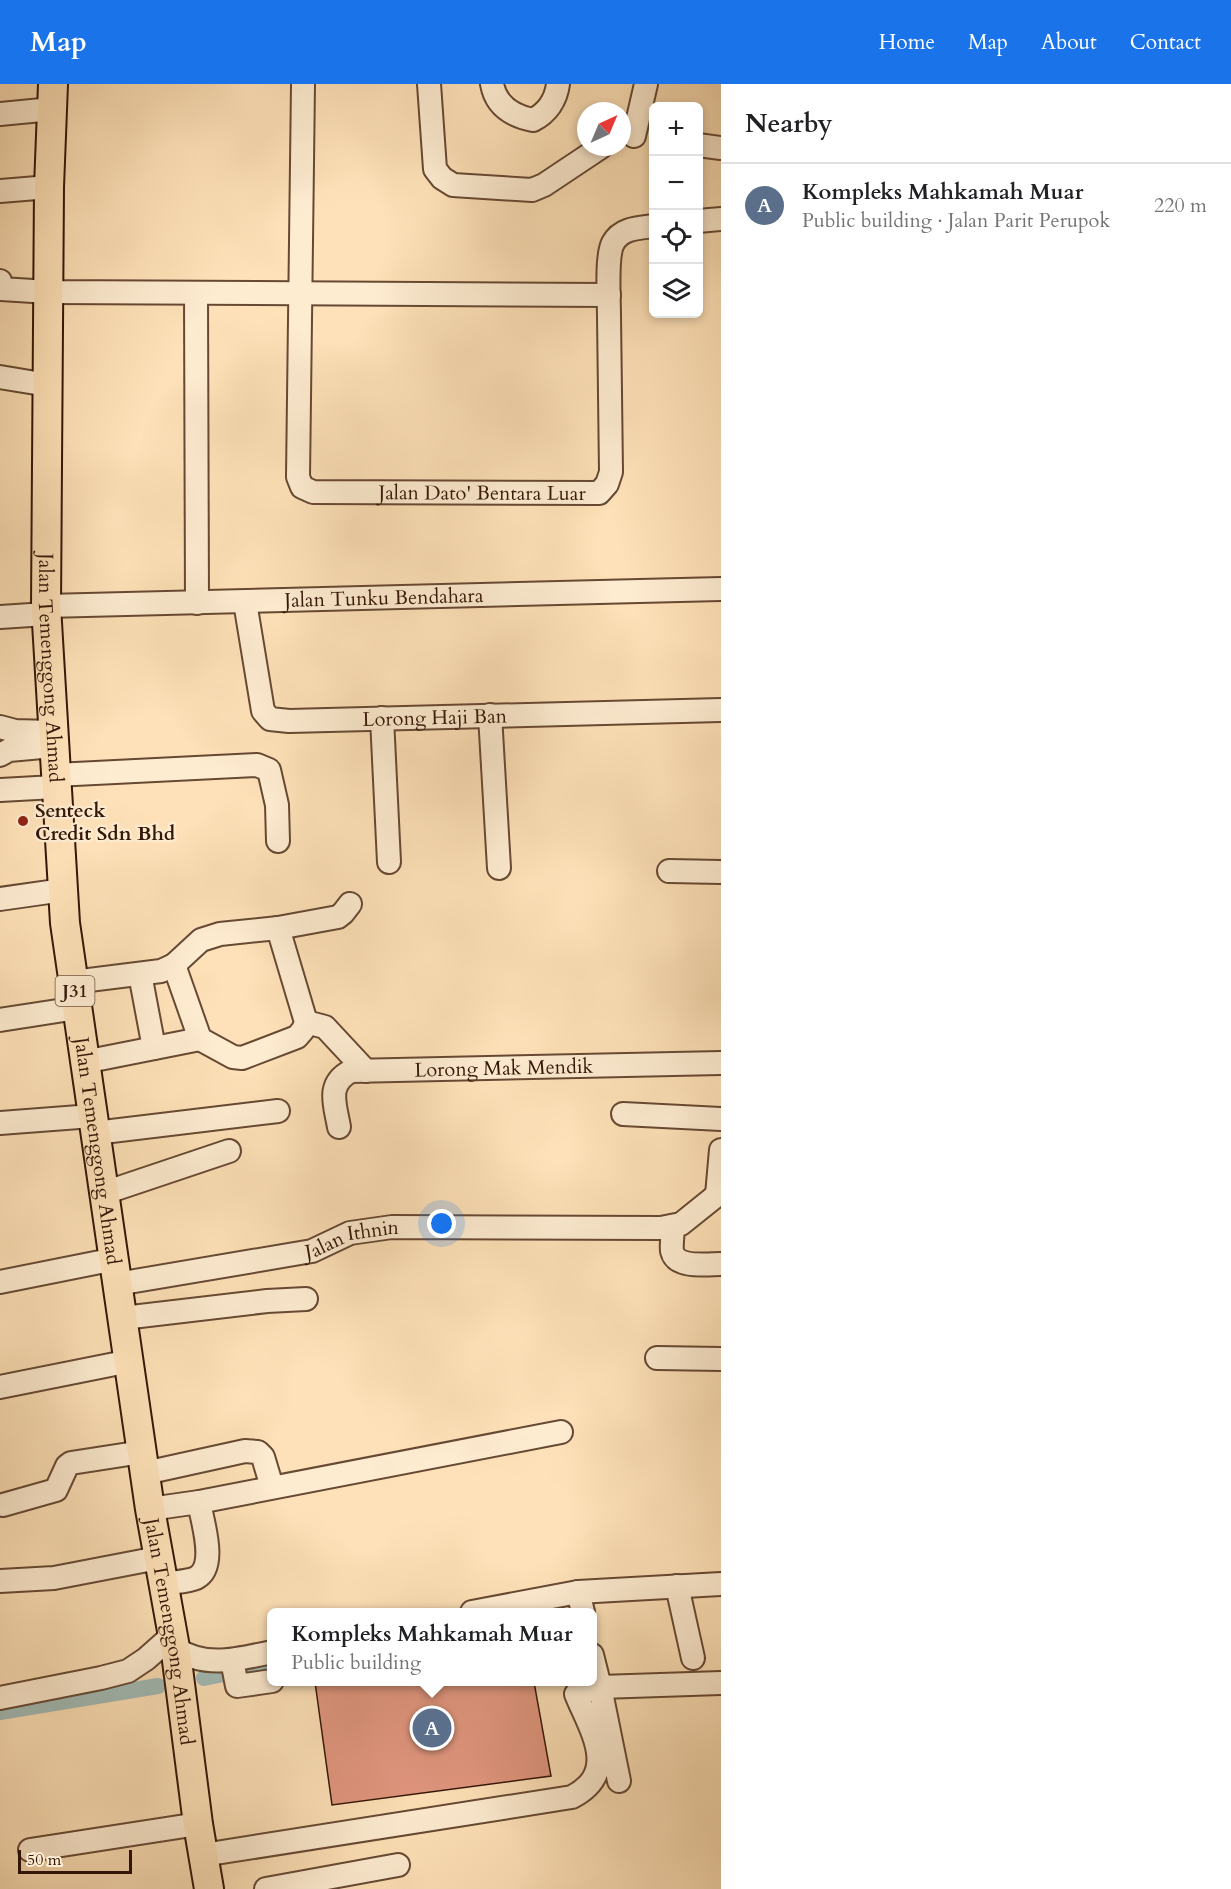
<!DOCTYPE html>
<meta charset="utf-8">
<style>
:root{--surface:#fff;--page:#f2f2f2;--text:#202124;--muted:#757577;--line:#e0e0e0;--accent:#1a73e8}
body{margin:0;font-family:Cardo,serif;background:var(--page);color:var(--text)}
.controls{position:absolute;right:18px;top:18px;display:grid;overflow:hidden;border-radius:9px;box-shadow:0 3px 9px #0003}
.controls button{width:54px;height:54px;display:grid;place-items:center;padding:0;border:0;border-bottom:2px solid var(--line);background:var(--surface);color:var(--text);font:30px sans-serif}
.compass{position:absolute;left:577px;top:18px;width:54px;height:54px;border-radius:50%;background:var(--surface);box-shadow:0 3px 9px #0003;rotate:44deg}
.scale{position:absolute;left:18px;bottom:15px;width:114px;box-sizing:border-box;padding-left:6px;border:3px solid #331607;border-top:0;font-size:16px;line-height:21px;white-space:nowrap;color:#331607;-webkit-text-stroke:4px #feecd1;paint-order:stroke}
.you{position:absolute;left:442px;top:1140px;width:21px;height:21px;margin:-15px;border:4px solid #fff;border-radius:50%;background:#1a73e8;box-shadow:0 0 0 9px #1a73e833}
.badge{display:grid;place-items:center;width:39px;height:39px;border-radius:50%;background:var(--accent);color:#fff;font-size:20px;font-weight:700}
.pin{position:absolute;translate:-50% -50%;border:3px solid #fff;box-shadow:0 2px 6px #0006}
.popup{position:absolute;left:267px;top:1524px;width:330px;height:78px;box-sizing:border-box;display:grid;place-content:center;border-radius:9px;background:var(--surface);filter:drop-shadow(0 2px 4px #0005);font-size:20px;white-space:nowrap;color:var(--muted)}
.popup b{font-size:22px;color:var(--text)}
.popup::after{content:'';position:absolute;left:50%;top:100%;margin-left:-12px;border:12px solid transparent;border-top-color:var(--surface)}
.list{margin:0;padding:0;list-style:none}
h2{display:flex;justify-content:space-between;align-items:center;height:78px;margin:0;padding:0 24px;font-size:26px}
h2 small{font-size:20px;font-weight:400;color:var(--muted)}
.list li{display:grid;grid-template-columns:39px 1fr auto;gap:18px;align-items:center;box-sizing:border-box;height:84px;padding:0 24px;border-top:2px solid var(--line)}
.list b{display:block;font-size:22px;white-space:nowrap}
.list p{margin:0;font-size:20px;white-space:nowrap;color:var(--muted)}
.list em{font-size:20px;font-style:normal;color:var(--muted)}
.icon{flex:none;width:33px;height:33px;fill:none;stroke:currentColor;stroke-width:2;stroke-linecap:round;stroke-linejoin:round}
.map{position:relative;flex:none;width:721px;height:1805px;overflow:hidden}
header{display:flex;align-items:center;gap:36px;box-sizing:border-box;height:84px;padding:0 30px;background:var(--accent);color:#fff}
header strong{font-size:28px}
nav{display:flex;gap:33px;margin-inline-start:auto;font-size:21px}
main{display:flex}
aside{flex:1;background:var(--surface)}
.map>svg:first-child{display:block}
.lines{fill:none;stroke-linecap:round;stroke-linejoin:round}
.canal{stroke:#a2bcb7;stroke-width:16}
.building{fill:#e1967f;stroke:#331607;stroke-width:1.5}
.minor-casing{stroke:#664933;stroke-width:26}
.major-casing{stroke:#331607;stroke-width:32}
.minor{stroke:#feecd1;stroke-width:22}
.major{stroke:#fee1b8;stroke-width:28}
.poi-dot{fill:#8f2418;stroke:#feecd1;stroke-width:2}
.labels{text-anchor:middle;dominant-baseline:central;stroke-width:4.5;stroke-linejoin:round;paint-order:stroke}
.shield{fill:#feecd1;stroke:#705644;stroke-width:1.5}
.shield-label{font-size:18px;font-weight:bold;fill:#331607}
.street-label{font-size:20px;fill:#331607;stroke:#feecd1}
.poi-label{font-size:20px;font-weight:bold;fill:#331607;stroke:#feecd1;text-anchor:start}
</style>
<header>
<strong>Map</strong>
<nav><a>Home</a><a>Map</a><a>About</a><a>Contact</a></nav>
</header>
<main>
<div class="map">
<svg width="721" height="1805" viewBox="0 0 721 1805">
<rect width="100%" height="100%" fill="#fee1b8"/>
<filter id="stains"><feTurbulence type="fractalNoise" baseFrequency=".00333" numOctaves="4"/><feColorMatrix values="0 0 0 0 .2 0 0 0 0 .09 0 0 0 0 .02 0 0 0 .5 -.17"/></filter>
<radialGradient id="worn" r=".72"><stop offset=".6" stop-color="#630" stop-opacity="0"/><stop offset="1" stop-color="#630" stop-opacity=".3"/></radialGradient>
<g class="lines">
<!-- canal -->
<g class="canal">
<path d="M 204,1594 L 272,1580"/>
<path d="M 0,1628 L 158,1602"/>
</g>
</g>
<!-- building -->
<path class="building" d="M 315,1598 L 534,1598 L 551,1692 L 332,1721 Z"/>
<g class="lines">
<!-- minor casing -->
<g class="minor-casing">
<g id="minor">
<path id="s1" d="M 303,0 L 298,393 L 302,403 L 313,408 L 599,409 L 607,400 L 611,388 C 610,336 610,284 609,232 C 609,215 606,172 613,159 C 621,144 639,144 654,142"/>
<path d="M 429,0 L 435,85 L 442,94 L 453,101 L 532,106 L 544,101 L 601,63"/>
<path d="M 492,0 C 496,22 513,32 533,36 C 547,29 556,16 558,0"/>
<path d="M 0,30 L 52,25"/>
<path d="M 634,52 L 646,0"/>
<path d="M 698,61 L 721,64"/>
<path d="M 0,107 L 49,103"/>
<path d="M 698,137 L 721,135"/>
<path d="M 0,197 L 1,205 L 49,208 L 609,211"/>
<path d="M 196,210 L 197,519"/>
<path d="M 0,293 L 48,301"/>
<path id="s2" d="M 245,518 L 263,627 L 270,635 L 289,637 L 721,626"/>
<path id="s3" d="M 46,522 L 721,505"/>
<path d="M 0,533 L 46,530"/>
<path d="M 490,631 L 499,784"/>
<path d="M 382,634 L 389,778"/>
<path d="M 0,643 L 15,647 L 52,648"/>
<path d="M 0,671 L 9,666 L 53,662"/>
<path d="M 55,691 L 257,681 L 269,686 L 277,721 L 278,757"/>
<path d="M 0,706 L 55,703"/>
<path d="M 669,787 L 721,788"/>
<path d="M 0,815 L 63,806"/>
<path d="M 174,881 L 200,955 L 233,973 L 242,974 L 297,953 L 303,946 L 306,938 L 278,844"/>
<path d="M 140,890 L 154,964"/>
<path d="M 73,898 L 161,887 L 174,881 L 201,856 L 220,850 L 278,844 L 338,833 L 343,829 L 350,820"/>
<path d="M 0,936 L 77,924"/>
<path d="M 306,938 L 325,943 L 366,987"/>
<path d="M 84,978 L 200,955"/>
<path d="M 623,1030 L 721,1035"/>
<path d="M 0,1039 L 92,1032"/>
<path id="s4" d="M 339,1043 C 335,1020 326,1000 351,987 L 721,979"/>
<path d="M 95,1049 L 278,1027"/>
<path d="M 104,1109 L 229,1067"/>
<path d="M 717,1111 L 721,1066"/>
<path d="M 673,1142 C 673,1149 671,1160 672,1167 C 676,1185 708,1180 721,1180"/>
<path d="M 0,1198 L 115,1175"/>
<path id="s5" d="M 117,1200 L 312,1167 L 350,1149 L 392,1143 L 661,1144 L 681,1140 L 717,1111 L 721,1111"/>
<path d="M 123,1234 L 267,1217 L 306,1215"/>
<path d="M 657,1274 L 721,1275"/>
<path d="M 0,1303 L 130,1277"/>
<path d="M 145,1389 L 245,1367 L 258,1368 L 263,1373 L 272,1403"/>
<path d="M 3,1421 L 56,1406 L 67,1382 L 71,1379 L 142,1368"/>
<path d="M 150,1425 L 199,1418 L 561,1348"/>
<path d="M 0,1497 L 54,1494 L 158,1474"/>
<path d="M 163,1500 C 173,1498 187,1498 196,1494 C 218,1483 202,1437 199,1418"/>
<path d="M 677,1502 L 693,1574"/>
<path d="M 578,1508 L 583,1528"/>
<path d="M 472,1528 L 578,1508 L 721,1500"/>
<path d="M 175,1564 C 206,1585 238,1575 272,1568"/>
<path d="M 592,1571 L 600,1603 L 721,1599"/>
<path d="M 232,1576 L 237,1602 L 272,1597"/>
<path d="M 0,1614 L 101,1594 L 128,1587 L 146,1575 L 173,1551"/>
<path d="M 30,1766 L 198,1740"/>
<path d="M 203,1771 L 572,1713 C 620,1688 591,1647 576,1610 L 600,1603 L 619,1697"/>
<path d="M 266,1805 L 398,1781"/>
</g>
</g>
<!-- major casing -->
<g class="major-casing">
<g id="major">
<path id="s6" d="M 53,0 L 49,103 L 46,522 L 65,839 L 150,1425 L 176,1569 L 198,1740 L 209,1805"/>
</g>
</g>
<!-- minor -->
<use href="#minor" class="minor"/>
<!-- major -->
<use href="#major" class="major"/>
</g>
<!-- markers -->
<circle class="poi-dot" cx="23" cy="737" r="6"/>
<g class="labels">
<!-- shield labels -->
<rect class="shield" x="55.5" y="892" width="39" height="30" rx="4.5"/>
<g class="shield-label">
<text x="75" y="907">J31</text>
</g>
<!-- street labels -->
<g class="street-label">
<text stroke="none"><textPath href="#s1" startOffset="585">Jalan Dato' Bentara Luar</textPath></text>
<text stroke="none"><textPath href="#s3" startOffset="338">Jalan Tunku Bendahara</textPath></text>
<text stroke="none"><textPath href="#s6" startOffset="584">Jalan Temenggong Ahmad</textPath></text>
<text stroke="none"><textPath href="#s2" startOffset="286">Lorong Haji Ban</textPath></text>
<text stroke="none"><textPath href="#s4" startOffset="216">Lorong Mak Mendik</textPath></text>
<text stroke="none"><textPath href="#s6" startOffset="1070">Jalan Temenggong Ahmad</textPath></text>
<text stroke="none"><textPath href="#s5" startOffset="240">Jalan Ithnin</textPath></text>
<text stroke="none"><textPath href="#s6" startOffset="1556">Jalan Temenggong Ahmad</textPath></text>
</g>
<!-- poi labels -->
<g class="poi-label">
<text x="35" y="726">Senteck<tspan x="35" dy="23">Credit Sdn Bhd</tspan></text>
</g>
</g>
<rect width="100%" height="100%" filter="url(#stains)"/>
<rect width="100%" height="100%" fill="url(#worn)"/>
</svg>
<div class="controls">
<button>+</button>
<button>−</button>
<button><svg class="icon" aria-label="locate" viewBox="0 0 24 24"><circle cx="12" cy="12" r="6"/><path d="M12 2v4M12 18v4M2 12h4M18 12h4"/></svg></button>
<button><svg class="icon" aria-label="layers" viewBox="0 0 24 24"><path d="M12 4l9 5-9 5-9-5zM3 14l9 5 9-5"/></svg></button>
</div>
<svg class="compass" viewBox="-18 -18 36 36"><path d="M0-13l5 13h-10z" fill="#e53935"/><path d="M0 13l5-13h-10z" fill="#757577"/></svg>
<div class="scale">50 m</div>
<div class="you"></div>
<div class="pin badge" style="left:432px;top:1644px;background:#5c6f8a">A</div>
<div class="popup"><b>Kompleks Mahkamah Muar</b>Public building</div>
</div>
<aside>
<h2>Nearby<small></small></h2>
<ul class="list">
<li><span class="badge" style="background:#5c6f8a">A</span><div><b>Kompleks Mahkamah Muar</b><p>Public building · Jalan Parit Perupok</p></div><em>220 m</em></li>
</ul>
</aside>
</main>
